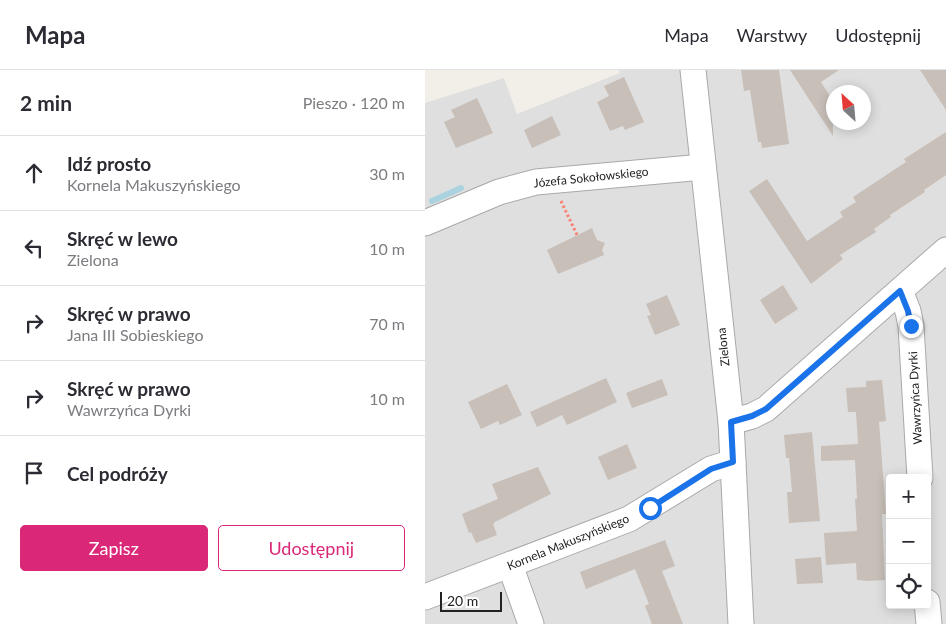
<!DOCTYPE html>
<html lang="pl">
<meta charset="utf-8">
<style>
:root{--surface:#fff;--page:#f7f7f7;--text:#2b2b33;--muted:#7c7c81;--line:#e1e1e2;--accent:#db2777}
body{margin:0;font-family:Lato,sans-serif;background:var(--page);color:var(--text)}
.controls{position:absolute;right:15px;bottom:15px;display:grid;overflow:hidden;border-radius:5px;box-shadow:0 2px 12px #0003}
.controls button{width:45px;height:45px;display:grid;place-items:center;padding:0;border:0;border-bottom:1px solid var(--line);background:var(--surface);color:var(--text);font:25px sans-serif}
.compass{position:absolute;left:401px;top:15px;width:45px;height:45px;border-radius:50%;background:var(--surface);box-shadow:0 2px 12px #0003;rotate:334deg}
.scale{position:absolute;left:15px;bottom:12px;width:62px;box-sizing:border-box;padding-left:5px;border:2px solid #222;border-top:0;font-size:14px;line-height:18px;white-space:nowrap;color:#222;-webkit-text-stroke:4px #fff;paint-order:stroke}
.stop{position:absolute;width:15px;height:15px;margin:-11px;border:4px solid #1a73e8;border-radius:50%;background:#fff}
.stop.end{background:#1a73e8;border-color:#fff;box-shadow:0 1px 5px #0008}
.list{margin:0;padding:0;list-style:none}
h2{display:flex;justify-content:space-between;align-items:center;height:65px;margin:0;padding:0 20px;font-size:21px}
h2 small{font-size:16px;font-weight:400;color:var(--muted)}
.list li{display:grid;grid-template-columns:32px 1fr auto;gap:15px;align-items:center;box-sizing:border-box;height:75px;padding:0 20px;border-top:1px solid var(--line)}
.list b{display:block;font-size:19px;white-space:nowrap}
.list p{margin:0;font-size:16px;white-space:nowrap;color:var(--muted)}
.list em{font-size:16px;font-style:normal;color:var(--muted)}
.actions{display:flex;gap:10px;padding:15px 20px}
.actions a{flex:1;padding:11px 0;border:1px solid var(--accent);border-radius:5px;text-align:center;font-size:18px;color:var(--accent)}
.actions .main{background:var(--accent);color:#fff}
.icon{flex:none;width:28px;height:28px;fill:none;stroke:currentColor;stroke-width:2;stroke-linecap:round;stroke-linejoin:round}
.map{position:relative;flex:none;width:521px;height:554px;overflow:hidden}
header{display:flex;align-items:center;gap:30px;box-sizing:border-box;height:70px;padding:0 25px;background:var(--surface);border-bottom:1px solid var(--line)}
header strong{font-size:24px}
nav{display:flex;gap:28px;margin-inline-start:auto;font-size:18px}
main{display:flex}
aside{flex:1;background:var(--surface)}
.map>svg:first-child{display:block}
.residential{fill:#e0dfdf;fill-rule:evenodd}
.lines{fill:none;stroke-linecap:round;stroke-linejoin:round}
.stream{stroke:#aad3df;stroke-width:6}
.building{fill:#c7bfb8}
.minor-casing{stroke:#a9a9a9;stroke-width:27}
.path{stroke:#fa8072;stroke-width:3;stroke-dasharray:2.5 2.5;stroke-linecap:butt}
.minor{stroke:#fff;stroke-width:25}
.route{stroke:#1a73e8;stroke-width:6}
.labels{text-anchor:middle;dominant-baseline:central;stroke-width:4;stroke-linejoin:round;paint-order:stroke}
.street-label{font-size:12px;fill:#222;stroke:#fff}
</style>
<header>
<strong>Mapa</strong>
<nav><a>Mapa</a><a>Warstwy</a><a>Udostępnij</a></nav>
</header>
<main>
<aside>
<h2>2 min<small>Pieszo · 120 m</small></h2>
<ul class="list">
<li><svg class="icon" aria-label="ahead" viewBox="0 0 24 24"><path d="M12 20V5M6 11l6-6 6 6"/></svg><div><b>Idź prosto</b><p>Kornela Makuszyńskiego</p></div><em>30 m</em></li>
<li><svg class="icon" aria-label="left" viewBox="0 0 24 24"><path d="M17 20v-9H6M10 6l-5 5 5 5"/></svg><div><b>Skręć w lewo</b><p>Zielona</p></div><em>10 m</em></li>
<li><svg class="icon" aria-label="right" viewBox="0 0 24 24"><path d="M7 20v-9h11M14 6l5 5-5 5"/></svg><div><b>Skręć w prawo</b><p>Jana III Sobieskiego</p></div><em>70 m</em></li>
<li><svg class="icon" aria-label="right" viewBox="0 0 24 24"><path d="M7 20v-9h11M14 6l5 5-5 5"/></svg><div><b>Skręć w prawo</b><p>Wawrzyńca Dyrki</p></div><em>10 m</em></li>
<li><svg class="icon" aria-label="arrive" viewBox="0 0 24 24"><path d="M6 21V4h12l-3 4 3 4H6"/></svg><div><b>Cel podróży</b></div></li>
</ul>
<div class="actions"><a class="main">Zapisz</a><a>Udostępnij</a></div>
</aside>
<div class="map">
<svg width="521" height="554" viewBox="0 0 521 554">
<rect width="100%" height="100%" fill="#f2efe9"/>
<!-- residential -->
<path class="residential" d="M 194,0 L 521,0 L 521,554 L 0,554 L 0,33 L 79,8 L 92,44 L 195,3 ZM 408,22 L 438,22 L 438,52 L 408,52 ZM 465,408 L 502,408 L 502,535 L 465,535 Z"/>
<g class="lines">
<!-- stream -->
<path class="stream" d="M 7,131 L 36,118"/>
</g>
<!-- building -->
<g class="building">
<path d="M 316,0 L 354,0 L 364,74 L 337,78 L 336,72 L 333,72 L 325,20 L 319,21 Z"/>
<path d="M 365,0 L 414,0 L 396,12 L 408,31 L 408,66 Z"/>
<path d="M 495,0 L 521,0 L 521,40 Z"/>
<path d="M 199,7 L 219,52 L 200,60 L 198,56 L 185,61 L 172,32 L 184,26 L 179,16 Z"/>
<path d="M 52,28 L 68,63 L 31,78 L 19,52 L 30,47 L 26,40 Z"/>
<path d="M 127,46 L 136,65 L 107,78 L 99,60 Z"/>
<path d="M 521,62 L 521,105 L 499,120 L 500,122 L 465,145 L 466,147 L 449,159 L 451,162 L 415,185 L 418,189 L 386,214 L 324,121 L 342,109 L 382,171 L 418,147 L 415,142 L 431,132 L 428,127 L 481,92 L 479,89 Z"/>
<path d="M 167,158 L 172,170 L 180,173 L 177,180 L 179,185 L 133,204 L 122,180 Z"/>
<path d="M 358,215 L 373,239 L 350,254 L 335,230 Z"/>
<path d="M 242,225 L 255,255 L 230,265 L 222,246 L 226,245 L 221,234 Z"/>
<path d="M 181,308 L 192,332 L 142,355 L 137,345 L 112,357 L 105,342 Z"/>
<path d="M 237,309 L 243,325 L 207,338 L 201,323 Z"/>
<path d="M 457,310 L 461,351 L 454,352 L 461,444 L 457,444 L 460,510 L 443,511 L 432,510 L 431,493 L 401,495 L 399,463 L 432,461 L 430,429 L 432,429 L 430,390 L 396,391 L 396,376 L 433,374 L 431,342 L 423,342 L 421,318 L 441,317 L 441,311 Z"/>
<path d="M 82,314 L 97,345 L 75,355 L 73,351 L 56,359 L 43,332 Z"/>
<path d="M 387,362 L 395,451 L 364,453 L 362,422 L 367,422 L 364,388 L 361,388 L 359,365 Z"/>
<path d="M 202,374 L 212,398 L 183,410 L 173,387 Z"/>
<path d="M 113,397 L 126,424 L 70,452 L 68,454 L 72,465 L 51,473 L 46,462 L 44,463 L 37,444 L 73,429 L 67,414 Z"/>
<path d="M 240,470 L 250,496 L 237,501 L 258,554 L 227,554 L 220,536 L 224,534 L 210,499 L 161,519 L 155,502 Z"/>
<path d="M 396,487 L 398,513 L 372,514 L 370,489 Z"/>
</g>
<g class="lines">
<!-- minor casing -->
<g class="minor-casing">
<g id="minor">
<path d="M 268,0 L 306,352 L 316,554"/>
<path d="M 0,153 L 74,122 L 111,112 L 278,97"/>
<path d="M 475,221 L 483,241 L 486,256 L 495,408"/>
<path d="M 306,352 L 327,346 L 341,339 L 521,180"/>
<path d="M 85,495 L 106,554"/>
<path d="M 0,527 L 204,449 L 286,399 L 308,392"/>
<path d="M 502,532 L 504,554"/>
</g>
</g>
<!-- path -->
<path class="path" d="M 136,131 L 152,165"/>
<!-- minor -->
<use href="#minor" class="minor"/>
</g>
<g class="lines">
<!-- route -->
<path class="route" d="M 225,438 L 286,399 L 308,392 L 306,352 L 327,346 L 341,339 L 475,221 L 483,241 L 486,256"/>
</g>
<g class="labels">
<!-- street labels -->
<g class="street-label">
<text transform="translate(166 107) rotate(-6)">Józefa Sokołowskiego</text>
<text transform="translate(298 277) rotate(-96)">Zielona</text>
<text transform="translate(490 328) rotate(-93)">Wawrzyńca Dyrki</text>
<text transform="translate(143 472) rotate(-22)">Kornela Makuszyńskiego</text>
</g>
</g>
</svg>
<div class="controls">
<button>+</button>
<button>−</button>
<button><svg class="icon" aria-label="locate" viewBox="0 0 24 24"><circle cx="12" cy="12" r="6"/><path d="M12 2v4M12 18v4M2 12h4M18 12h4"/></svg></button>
</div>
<svg class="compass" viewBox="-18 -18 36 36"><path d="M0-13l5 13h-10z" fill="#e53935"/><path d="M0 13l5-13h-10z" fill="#7c7c81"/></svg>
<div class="scale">20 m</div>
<div class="stop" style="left:225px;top:438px"></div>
<div class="stop end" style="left:486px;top:256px"></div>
</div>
</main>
